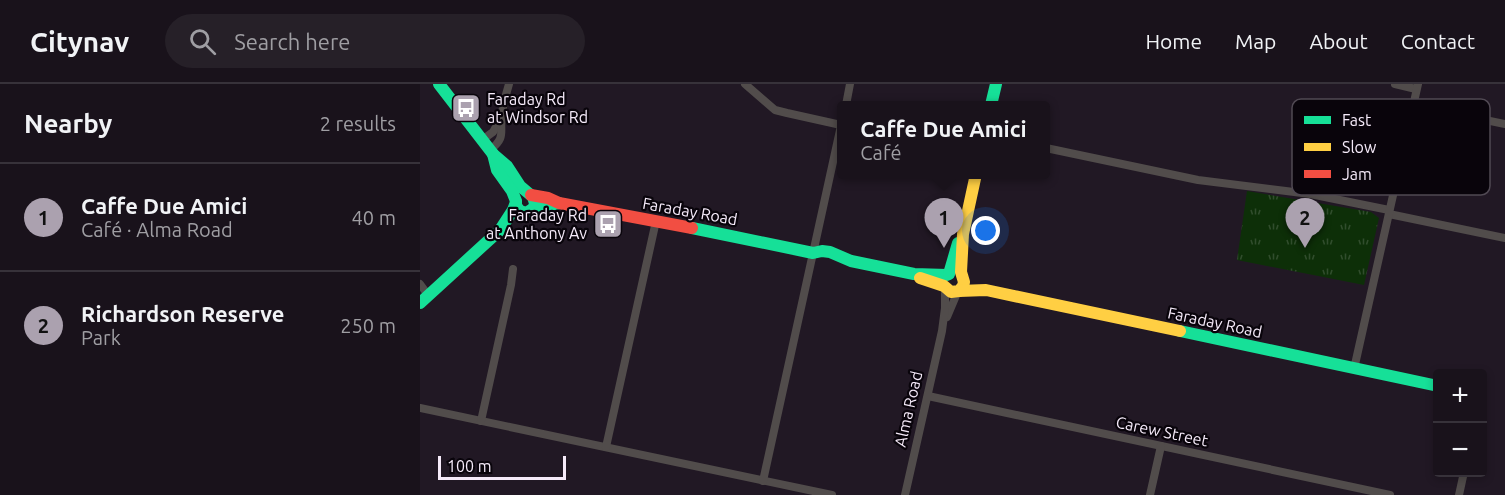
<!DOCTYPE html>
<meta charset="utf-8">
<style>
:root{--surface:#19121b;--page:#262028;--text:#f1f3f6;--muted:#9f9ea3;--line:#37323a;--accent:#aba1af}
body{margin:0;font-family:Ubuntu,sans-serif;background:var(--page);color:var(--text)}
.controls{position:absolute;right:18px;bottom:18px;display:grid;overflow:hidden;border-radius:6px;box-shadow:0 3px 9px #0003}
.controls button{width:54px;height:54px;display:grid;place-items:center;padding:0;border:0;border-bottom:2px solid var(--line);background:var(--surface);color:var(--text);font:30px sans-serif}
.scale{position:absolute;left:18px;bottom:15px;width:128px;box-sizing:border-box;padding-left:6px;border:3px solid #f6ebfa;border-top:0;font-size:16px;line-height:21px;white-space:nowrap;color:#f6ebfa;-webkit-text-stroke:4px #09040b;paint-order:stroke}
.you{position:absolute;left:566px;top:147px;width:21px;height:21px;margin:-15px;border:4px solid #fff;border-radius:50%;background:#1a73e8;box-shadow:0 0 0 9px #1a73e833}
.badge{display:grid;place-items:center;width:39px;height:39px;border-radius:50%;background:var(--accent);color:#111;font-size:20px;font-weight:700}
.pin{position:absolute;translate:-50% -50px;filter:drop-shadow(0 2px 3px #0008)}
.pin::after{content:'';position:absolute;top:32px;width:21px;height:18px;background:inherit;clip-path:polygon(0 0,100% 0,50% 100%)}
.popup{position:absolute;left:417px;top:17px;width:213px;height:78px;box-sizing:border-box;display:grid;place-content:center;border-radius:6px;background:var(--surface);filter:drop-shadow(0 2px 4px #0005);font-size:20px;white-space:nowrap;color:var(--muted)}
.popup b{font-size:22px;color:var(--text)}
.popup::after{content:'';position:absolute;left:50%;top:100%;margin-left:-12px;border:12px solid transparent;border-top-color:var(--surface)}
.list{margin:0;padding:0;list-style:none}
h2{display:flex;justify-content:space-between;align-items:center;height:78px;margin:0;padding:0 24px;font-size:26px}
h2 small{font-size:20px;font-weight:400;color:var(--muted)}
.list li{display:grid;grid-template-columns:39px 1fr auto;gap:18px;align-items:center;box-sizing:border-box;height:108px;padding:0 24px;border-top:2px solid var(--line)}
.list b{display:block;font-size:22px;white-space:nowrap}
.list p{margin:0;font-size:20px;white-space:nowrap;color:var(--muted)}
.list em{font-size:20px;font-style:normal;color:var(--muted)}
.icon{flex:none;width:33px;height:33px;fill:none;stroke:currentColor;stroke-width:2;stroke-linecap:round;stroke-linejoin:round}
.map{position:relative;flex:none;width:1085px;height:411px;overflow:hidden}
header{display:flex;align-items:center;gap:36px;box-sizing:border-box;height:84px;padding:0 30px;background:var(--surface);border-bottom:2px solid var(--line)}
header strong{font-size:28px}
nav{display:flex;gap:33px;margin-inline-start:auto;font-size:21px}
.search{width:420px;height:54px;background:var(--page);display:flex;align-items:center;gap:15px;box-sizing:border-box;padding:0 21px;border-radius:33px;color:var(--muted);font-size:22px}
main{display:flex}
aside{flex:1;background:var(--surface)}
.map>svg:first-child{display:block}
.grass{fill:url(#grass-tufts)}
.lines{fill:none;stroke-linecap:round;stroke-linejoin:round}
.street{stroke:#514c4b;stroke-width:8}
.fast{stroke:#16e098;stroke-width:12}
.slow{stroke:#ffcf43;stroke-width:12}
.jam{stroke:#f24e42;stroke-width:12}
.labels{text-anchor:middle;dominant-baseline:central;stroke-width:4.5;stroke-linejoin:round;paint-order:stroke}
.poi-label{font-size:16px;fill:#f6ebfa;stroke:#09040b;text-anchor:start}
.street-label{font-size:16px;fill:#f6ebfa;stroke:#09040b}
.key{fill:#09040b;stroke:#504953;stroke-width:1.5}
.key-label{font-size:16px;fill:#f6ebfa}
</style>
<header>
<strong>Citynav</strong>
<div class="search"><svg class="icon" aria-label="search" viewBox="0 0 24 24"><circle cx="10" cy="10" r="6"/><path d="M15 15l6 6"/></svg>Search here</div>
<nav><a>Home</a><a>Map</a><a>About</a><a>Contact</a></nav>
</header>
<main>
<aside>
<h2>Nearby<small>2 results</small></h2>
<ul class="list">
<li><span class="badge">1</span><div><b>Caffe Due Amici</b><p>Café · Alma Road</p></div><em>40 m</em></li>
<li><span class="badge">2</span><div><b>Richardson Reserve</b><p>Park</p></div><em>250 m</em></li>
</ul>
</aside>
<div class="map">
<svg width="1085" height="411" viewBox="0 0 1085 411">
<defs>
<pattern id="grass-tufts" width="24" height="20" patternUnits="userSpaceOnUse" patternTransform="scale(1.5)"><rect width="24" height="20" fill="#0d2f08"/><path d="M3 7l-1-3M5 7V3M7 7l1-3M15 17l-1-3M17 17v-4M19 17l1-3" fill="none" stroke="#314d2d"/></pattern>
</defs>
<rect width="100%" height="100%" fill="#211824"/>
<!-- grass -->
<path class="grass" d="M 827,107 L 951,128 L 959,134 L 944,201 L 817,176 Z"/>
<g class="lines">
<!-- street -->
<g class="street">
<path d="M 325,0 L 355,26 L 367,29 L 421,41"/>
<path d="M 975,0 L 996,5"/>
<path d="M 426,21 L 430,0"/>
<path d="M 993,21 L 1085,40"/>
<path d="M 62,56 L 73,48 L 81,34"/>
<path d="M 626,64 L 778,96 L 890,110 L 969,126"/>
<path d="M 70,66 C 87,53 79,48 82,30 C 83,20 86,10 89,0"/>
<path d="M 969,130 L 1085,154"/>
<path d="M 0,200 L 8,211"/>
<path d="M 527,233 L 538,207"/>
<path d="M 934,285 L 998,0"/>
<path d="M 508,312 L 970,411"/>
<path d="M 0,324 L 412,411"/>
<path d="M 61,337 L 91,201 L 93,185"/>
<path d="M 186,363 L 236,137"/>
<path d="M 343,397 L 422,37"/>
<path d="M 485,411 L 522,247 L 525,224 L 525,203"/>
<path d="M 730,411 L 741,362"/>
<path d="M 1039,411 L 1044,388"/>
</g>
<!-- fast -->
<g class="fast">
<path d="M 19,0 L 73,70 L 87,82 L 100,102 L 113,113 L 115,119 L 114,124"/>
<path d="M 571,21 L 576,0"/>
<path d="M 73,70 L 77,86 L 92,107 L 96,117 L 96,122 L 100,127 L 106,129 L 114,124 L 139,119"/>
<path d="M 272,144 L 393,169 L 402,167 L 410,168 L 431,177 L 494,190 L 527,191"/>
<path d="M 529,190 L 538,159"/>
<path d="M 0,219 L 80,146 L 93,126 L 96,118"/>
<path d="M 760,247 L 1018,302"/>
</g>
<!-- slow -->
<g class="slow">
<path d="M 500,194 L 524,202 L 531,208 L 539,207 L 543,202 L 544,198 L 541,188 L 543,150 L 556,90"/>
<path d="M 539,207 L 566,206 L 760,247"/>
</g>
<!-- jam -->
<path class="jam" d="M 111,111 L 128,114 L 139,119 L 272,144"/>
</g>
<!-- icons -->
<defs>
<g id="bus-square" transform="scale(1.5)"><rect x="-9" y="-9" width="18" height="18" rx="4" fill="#aba1af" stroke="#09040b"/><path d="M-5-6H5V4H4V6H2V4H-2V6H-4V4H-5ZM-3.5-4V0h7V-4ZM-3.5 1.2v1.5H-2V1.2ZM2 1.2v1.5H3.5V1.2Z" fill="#fff"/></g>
</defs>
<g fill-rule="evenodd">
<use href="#bus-square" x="46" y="24"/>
<use href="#bus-square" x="188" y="140"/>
</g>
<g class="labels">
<!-- poi labels -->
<g class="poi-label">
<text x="67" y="15">Faraday Rd<tspan x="67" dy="18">at Windsor Rd</tspan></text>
<text x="167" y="131" text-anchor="end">Faraday Rd<tspan x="167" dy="18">at Anthony Av</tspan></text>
</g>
<!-- street labels -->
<g class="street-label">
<text transform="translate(270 127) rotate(10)">Faraday Road</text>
<text transform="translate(795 238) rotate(12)">Faraday Road</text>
<text transform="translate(488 325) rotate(-77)">Alma Road</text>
<text transform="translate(742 347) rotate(12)">Carew Street</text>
</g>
</g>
<!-- legend -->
<rect x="872" y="15" width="198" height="96" rx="9" class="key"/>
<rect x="884" y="32" width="27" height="8" fill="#16e098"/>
<rect x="884" y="59" width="27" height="8" fill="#ffcf43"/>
<rect x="884" y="86" width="27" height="8" fill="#f24e42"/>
<g class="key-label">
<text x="922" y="42">Fast</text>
<text x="922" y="69">Slow</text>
<text x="922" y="96">Jam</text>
</g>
</svg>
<div class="controls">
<button>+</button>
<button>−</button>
</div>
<div class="scale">100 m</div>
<div class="you"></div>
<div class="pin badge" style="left:524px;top:164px">1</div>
<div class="popup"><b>Caffe Due Amici</b>Café</div>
<div class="pin badge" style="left:885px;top:164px">2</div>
</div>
</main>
